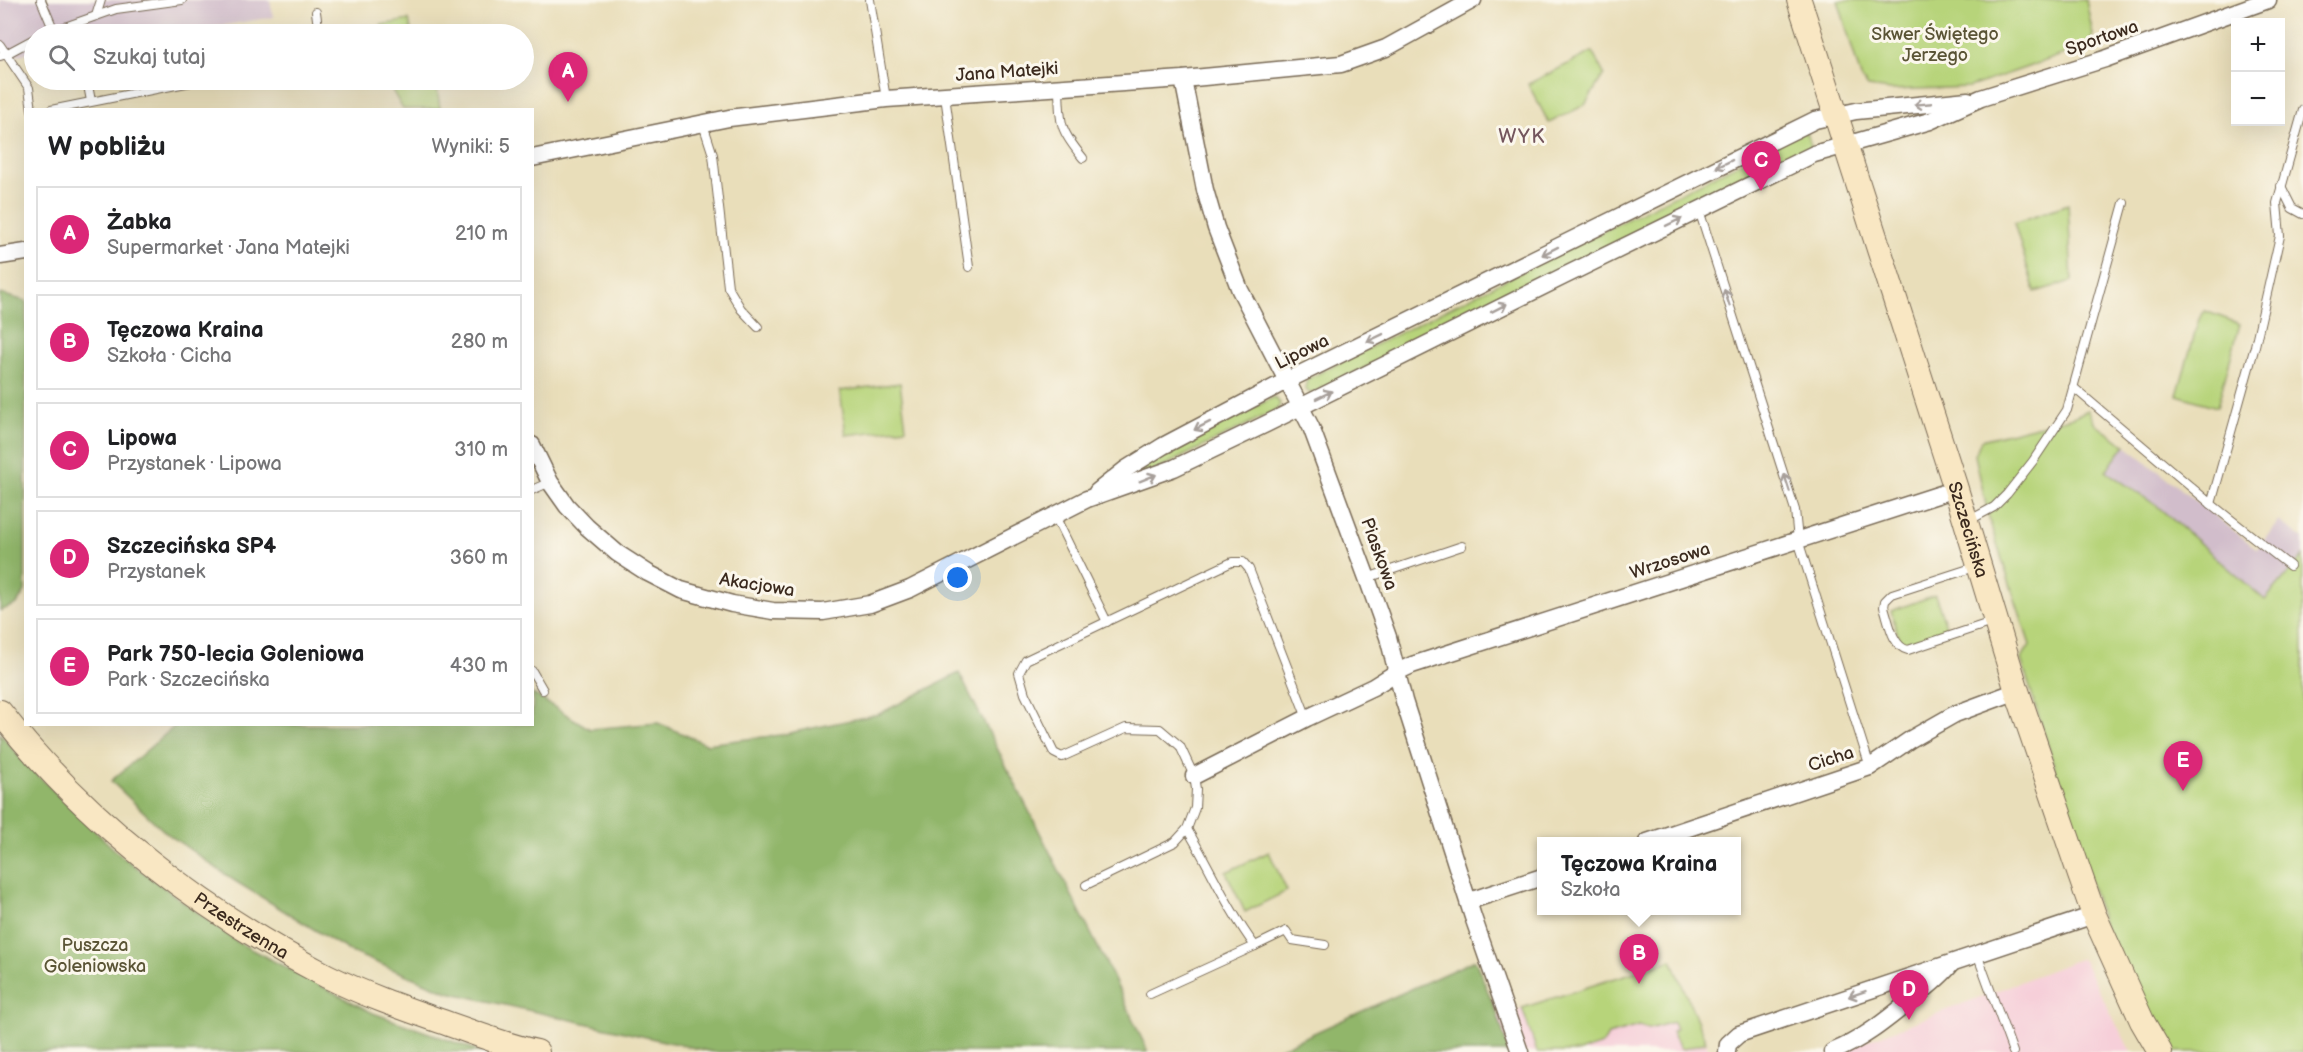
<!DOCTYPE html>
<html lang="pl">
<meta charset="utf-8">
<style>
:root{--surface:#fff;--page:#f6f6f6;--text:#202124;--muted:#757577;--line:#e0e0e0;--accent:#db2777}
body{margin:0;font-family:"Balsamiq Sans",sans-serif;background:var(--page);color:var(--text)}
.controls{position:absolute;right:18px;top:18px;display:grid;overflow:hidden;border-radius:0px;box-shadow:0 6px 24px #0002}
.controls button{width:54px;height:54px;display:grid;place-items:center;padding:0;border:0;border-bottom:2px solid var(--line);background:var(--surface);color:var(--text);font:30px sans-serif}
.you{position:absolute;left:958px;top:578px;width:21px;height:21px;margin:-15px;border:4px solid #fff;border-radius:50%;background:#1a73e8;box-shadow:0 0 0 9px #1a73e833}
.badge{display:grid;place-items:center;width:39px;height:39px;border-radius:50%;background:var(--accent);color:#fff;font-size:20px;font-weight:700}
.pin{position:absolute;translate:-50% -50px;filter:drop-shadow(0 2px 3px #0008)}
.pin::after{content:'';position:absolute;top:32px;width:21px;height:18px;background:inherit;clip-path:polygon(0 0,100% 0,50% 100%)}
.popup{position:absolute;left:1537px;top:837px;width:204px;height:78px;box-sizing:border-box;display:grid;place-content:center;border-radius:0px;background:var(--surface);filter:drop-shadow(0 2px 4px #0005);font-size:20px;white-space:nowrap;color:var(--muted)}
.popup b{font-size:22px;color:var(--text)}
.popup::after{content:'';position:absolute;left:50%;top:100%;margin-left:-12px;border:12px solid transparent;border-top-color:var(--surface)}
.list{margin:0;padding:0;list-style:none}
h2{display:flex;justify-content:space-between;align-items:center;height:78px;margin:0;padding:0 24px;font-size:26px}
h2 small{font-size:20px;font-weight:400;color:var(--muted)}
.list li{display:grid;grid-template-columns:39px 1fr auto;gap:18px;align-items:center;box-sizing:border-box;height:96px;margin:0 12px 12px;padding:0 12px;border:2px solid var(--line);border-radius:0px}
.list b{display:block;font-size:22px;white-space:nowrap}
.list p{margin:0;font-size:20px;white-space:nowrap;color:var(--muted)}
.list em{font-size:20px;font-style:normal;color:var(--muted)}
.icon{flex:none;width:33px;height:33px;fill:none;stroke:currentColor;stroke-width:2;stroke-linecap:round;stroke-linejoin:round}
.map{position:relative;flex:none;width:2303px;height:1052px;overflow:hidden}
.search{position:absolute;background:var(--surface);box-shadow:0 6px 24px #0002;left:24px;top:24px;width:510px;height:66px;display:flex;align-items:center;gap:15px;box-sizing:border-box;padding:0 21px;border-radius:33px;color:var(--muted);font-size:22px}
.panel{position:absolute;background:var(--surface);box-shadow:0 6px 24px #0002;left:24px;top:108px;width:510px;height:618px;border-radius:0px}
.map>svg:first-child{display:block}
.built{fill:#f6cfd9}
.industrial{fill:#d1bdcb}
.green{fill:#b7d47a;stroke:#797f4c;stroke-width:1.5}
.forest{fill:#91b66a;stroke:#667044;stroke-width:1.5}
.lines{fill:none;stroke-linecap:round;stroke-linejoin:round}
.lane-casing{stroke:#786955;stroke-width:10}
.street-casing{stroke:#786955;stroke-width:19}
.secondary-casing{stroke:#786955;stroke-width:26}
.lane{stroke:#fff;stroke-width:8}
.street{stroke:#fff;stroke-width:16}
.secondary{stroke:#f9e7c3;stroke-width:24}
.oneway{stroke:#a79f9a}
.labels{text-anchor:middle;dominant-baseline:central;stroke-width:6;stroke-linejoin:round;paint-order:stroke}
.park-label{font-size:18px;fill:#5a5435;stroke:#fbf7ec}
.street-label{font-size:18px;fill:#3b2a1e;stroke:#fbf7ec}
.neighbourhood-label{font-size:20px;letter-spacing:1.5px;fill:#74565d;stroke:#fbf7ec}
</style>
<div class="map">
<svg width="2303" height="1052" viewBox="0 0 2303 1052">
<rect width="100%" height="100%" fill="#fbf7ec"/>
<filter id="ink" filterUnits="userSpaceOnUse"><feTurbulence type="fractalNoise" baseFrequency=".0167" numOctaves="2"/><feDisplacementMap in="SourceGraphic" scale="12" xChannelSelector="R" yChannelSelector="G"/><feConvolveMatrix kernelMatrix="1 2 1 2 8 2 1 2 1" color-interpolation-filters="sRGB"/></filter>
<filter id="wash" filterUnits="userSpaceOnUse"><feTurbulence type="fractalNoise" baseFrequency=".008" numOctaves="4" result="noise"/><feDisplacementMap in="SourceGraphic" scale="24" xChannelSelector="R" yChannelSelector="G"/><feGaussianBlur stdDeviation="1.35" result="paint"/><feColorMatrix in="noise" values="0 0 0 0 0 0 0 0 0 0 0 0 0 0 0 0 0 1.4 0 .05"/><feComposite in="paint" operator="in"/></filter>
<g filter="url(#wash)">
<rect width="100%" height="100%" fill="#e9deba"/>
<!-- built -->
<g class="built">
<path d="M 2082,958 L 2131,1052 L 1837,1052 Z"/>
<path d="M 1672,960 L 1710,1052 L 1509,1052 L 1498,1016 Z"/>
</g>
<!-- industrial -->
<g class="industrial">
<path d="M 0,0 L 270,0 L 273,17 L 174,34 L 34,34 L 34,51 L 0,60 Z"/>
<path d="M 2125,445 L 2257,549 L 2279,521 L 2303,539 L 2303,556 L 2265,600 L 2157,506 L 2105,470 Z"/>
</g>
<!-- green -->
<g class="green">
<path d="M 1838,0 L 2086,0 L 2093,35 L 2088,46 L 1970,87 L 1891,90 L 1868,87 L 1861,78 Z"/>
<path d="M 409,20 L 412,34 L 383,34 L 381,25 Z"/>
<path d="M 1592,52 L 1604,74 L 1585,105 L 1549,123 L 1528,84 Z"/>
<path d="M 405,80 L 436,80 L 440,109 L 403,109 L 388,83 Z"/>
<path d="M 1806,130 L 1812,149 L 1311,394 L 1305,389 L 1307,379 Z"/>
<path d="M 2068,204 L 2072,281 L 2035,292 L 2014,223 Z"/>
<path d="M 2205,311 L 2240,324 L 2217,407 L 2177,395 L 2199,319 Z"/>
<path d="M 900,383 L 906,428 L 846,435 L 840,391 Z"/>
<path d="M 1274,397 L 1280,403 L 1278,409 L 1144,476 L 1136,475 L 1135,469 Z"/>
<path d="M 2088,410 L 2095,424 L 2125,445 L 2106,471 L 2157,506 L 2265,600 L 2303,556 L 2303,1052 L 2167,1052 L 2103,923 L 2021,659 L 2030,645 L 1990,523 L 1975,455 L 1981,440 L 2073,417 Z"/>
<path d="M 1935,595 L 1948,631 L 1908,645 L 1899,639 L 1891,611 Z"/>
<path d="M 1269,852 L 1287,891 L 1245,912 L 1226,872 Z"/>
<path d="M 1672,960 L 1706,1042 L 1684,1049 L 1680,1048 L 1672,1031 L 1676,1029 L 1673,1022 L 1649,1029 L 1639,1026 L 1608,1035 L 1603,1044 L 1579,1052 L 1537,1052 L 1522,1008 Z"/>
</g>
<!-- forest -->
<g class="forest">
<path d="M 0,294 L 26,301 L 25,591 L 17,604 L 0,611 Z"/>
<path d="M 959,673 L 1112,975 L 1148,1052 L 712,1052 L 448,992 L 351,952 L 235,881 L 165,832 L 111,781 L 176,725 L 532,724 L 533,694 L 590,729 L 658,723 L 706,744 L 780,735 L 879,714 Z"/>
<path d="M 0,733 L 22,760 L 120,855 L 239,943 L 373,1013 L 482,1052 L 0,1052 Z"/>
<path d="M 1475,960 L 1498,1016 L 1509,1052 L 1272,1052 Z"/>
</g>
</g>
<g filter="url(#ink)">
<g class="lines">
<!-- lane casing -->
<g class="lane-casing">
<g id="lane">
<path d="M 41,0 L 54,31"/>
<path d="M 870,0 L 886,99"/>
<path d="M 316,12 L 319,34"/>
<path d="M 96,16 L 101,0"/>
<path d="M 45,34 L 116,9 L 182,0"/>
<path d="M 0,45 L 6,54 L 0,56"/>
<path d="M 87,80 L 91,101"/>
<path d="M 1059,89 C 1060,125 1060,130 1083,158"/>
<path d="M 945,96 L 969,267"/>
<path d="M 32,110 L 29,88 L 6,54 L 34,39"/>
<path d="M 51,110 L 201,80"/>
<path d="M 703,124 L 713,155 L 728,287 L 741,309 L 758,327"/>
<path d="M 2281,186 L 2292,208 L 2303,214"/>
<path d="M 1699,210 L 1795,510 L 1798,540 L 1870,767"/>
<path d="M 2073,387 L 2211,504 L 2290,566"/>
<path d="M 532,490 L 550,482"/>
<path d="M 2211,504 L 2255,346 L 2280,236 L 2277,203 L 2303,110"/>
<path d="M 1055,516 L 1107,622"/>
<path d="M 1968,521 L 1994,507 L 2007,494 L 2033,461 L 2067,410 L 2124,203"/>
<path d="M 1978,566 L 1892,594 L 1885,601 L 1884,607 C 1889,621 1892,647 1908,650 L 1995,621"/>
<path d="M 1367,578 L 1462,546"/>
<path d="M 532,671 L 543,690"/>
<path d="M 1086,885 L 1175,842 L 1187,829 L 1195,808 L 1196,789 L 1194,776 L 1180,746 L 1160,729 L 1126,728 L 1062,757 L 1054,753 L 1025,694 L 1019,673 L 1026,660 L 1232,562 L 1243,562 L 1249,569 L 1307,718"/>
<path d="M 1255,946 L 1286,931 L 1292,940 L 1325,945"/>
<path d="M 1977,954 L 2013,1052"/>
<path d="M 1150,994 L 1255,946 C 1228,910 1210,867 1187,829"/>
</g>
</g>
<!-- street casing -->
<g class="street-casing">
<g id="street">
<path d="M 1183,79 L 1205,190 L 1216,228 L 1240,290 L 1311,427 L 1367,578 L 1388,637 L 1404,701 L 1473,917 L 1520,1052"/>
<path d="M 532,158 L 729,118 L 886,99 L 1183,79 L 1341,64 L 1386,48 L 1473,0"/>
<path d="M 0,256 L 26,252"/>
<path d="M 532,445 L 550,482 L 567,506 L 587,527 L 617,553 L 648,573 L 681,590 L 732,604 L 773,611 L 823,612 L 870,604 L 910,589 L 1087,499 L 1174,468 L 1266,424 L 1562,277 L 1814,154 L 1930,121 L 1981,98 L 2105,59 L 2268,0"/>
<path d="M 1097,492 L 1126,469 L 1163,446 L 1288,380 L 1815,120 L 1856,111 L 1968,100"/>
<path d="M 1194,776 L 1307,718 L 1373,687 L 1397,672 L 1412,665 L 1956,489"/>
<path d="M 1647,842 L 1870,767 L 1911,739 L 1955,714 L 2017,691"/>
<path d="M 1469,901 L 1542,877"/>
<path d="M 1727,1052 L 1728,1044 L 1739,1034 L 2094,915"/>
<path d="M 1832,1052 C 1862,1040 1885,1021 1910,1001 C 1925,989 1940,978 1952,963"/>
</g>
</g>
<!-- secondary casing -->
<g class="secondary-casing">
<g id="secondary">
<path id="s1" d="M 1799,0 L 1956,489 L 2017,691 L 2080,875 L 2094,915 L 2142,1021 L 2160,1052"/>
<path id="s2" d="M 0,712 C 86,822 203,912 327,976 C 365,995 406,1009 446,1023 C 475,1033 506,1046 537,1052"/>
</g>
</g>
<!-- lane -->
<use href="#lane" class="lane"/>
<!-- street -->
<use href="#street" class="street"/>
<!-- secondary -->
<use href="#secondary" class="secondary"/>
</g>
<!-- one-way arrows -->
<defs><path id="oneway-shaft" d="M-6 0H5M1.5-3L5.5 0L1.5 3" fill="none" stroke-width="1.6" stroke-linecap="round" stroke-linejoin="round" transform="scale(1.5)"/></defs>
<g class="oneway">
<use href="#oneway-shaft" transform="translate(1923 104) rotate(175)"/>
<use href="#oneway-shaft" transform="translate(1724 164) rotate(154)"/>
<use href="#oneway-shaft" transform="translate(1674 222) rotate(-26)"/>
<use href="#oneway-shaft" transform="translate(1550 251) rotate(153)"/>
<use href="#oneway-shaft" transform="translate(1727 298) rotate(-108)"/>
<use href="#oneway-shaft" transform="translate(1499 308) rotate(-27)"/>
<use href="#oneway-shaft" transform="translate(1375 338) rotate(154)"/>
<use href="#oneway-shaft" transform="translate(1324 395) rotate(-26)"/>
<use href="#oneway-shaft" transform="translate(1202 426) rotate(153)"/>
<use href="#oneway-shaft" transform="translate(1148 478) rotate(-22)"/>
<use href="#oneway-shaft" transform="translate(1787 483) rotate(-108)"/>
<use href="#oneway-shaft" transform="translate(1857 994) rotate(161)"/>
</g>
</g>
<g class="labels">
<!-- park labels -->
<g class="park-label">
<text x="1935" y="34">Skwer Świętego<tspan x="1935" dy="21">Jerzego</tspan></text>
<text x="95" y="945">Puszcza<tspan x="95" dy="21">Goleniowska</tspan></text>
</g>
<!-- street labels -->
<g class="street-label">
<text transform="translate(2102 38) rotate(-19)">Sportowa</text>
<text transform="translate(1007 72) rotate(-4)">Jana Matejki</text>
<text transform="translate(1302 352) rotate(-26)">Lipowa</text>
<text stroke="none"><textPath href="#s1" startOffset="556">Szczecińska</textPath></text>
<text transform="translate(1379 554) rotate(70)">Piaskowa</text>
<text transform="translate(1670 561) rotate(-18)">Wrzosowa</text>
<text transform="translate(757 585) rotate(9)">Akacjowa</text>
<text transform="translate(1831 759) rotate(-18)">Cicha</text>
<text stroke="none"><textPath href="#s2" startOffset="324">Przestrzenna</textPath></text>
</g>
<!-- neighbourhood labels -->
<g class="neighbourhood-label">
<text x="1522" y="137">WYK</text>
</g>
</g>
</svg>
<div class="controls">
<button>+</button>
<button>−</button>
</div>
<div class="you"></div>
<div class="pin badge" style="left:568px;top:102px">A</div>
<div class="pin badge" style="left:1639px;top:984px">B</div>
<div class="popup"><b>Tęczowa Kraina</b>Szkoła</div>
<div class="pin badge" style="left:1761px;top:191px">C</div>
<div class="pin badge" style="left:1909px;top:1020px">D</div>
<div class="pin badge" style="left:2183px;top:791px">E</div>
<div class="search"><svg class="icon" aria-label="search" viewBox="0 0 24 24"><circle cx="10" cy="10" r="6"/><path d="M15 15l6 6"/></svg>Szukaj tutaj</div>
<section class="panel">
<h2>W pobliżu<small>Wyniki: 5</small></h2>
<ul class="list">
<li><span class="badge">A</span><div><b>Żabka</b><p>Supermarket · Jana Matejki</p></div><em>210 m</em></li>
<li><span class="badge">B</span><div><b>Tęczowa Kraina</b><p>Szkoła · Cicha</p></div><em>280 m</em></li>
<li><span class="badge">C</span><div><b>Lipowa</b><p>Przystanek · Lipowa</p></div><em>310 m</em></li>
<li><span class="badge">D</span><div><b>Szczecińska SP4</b><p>Przystanek</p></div><em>360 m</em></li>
<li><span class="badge">E</span><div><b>Park 750-lecia Goleniowa</b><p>Park · Szczecińska</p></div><em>430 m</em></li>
</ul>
</section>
</div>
